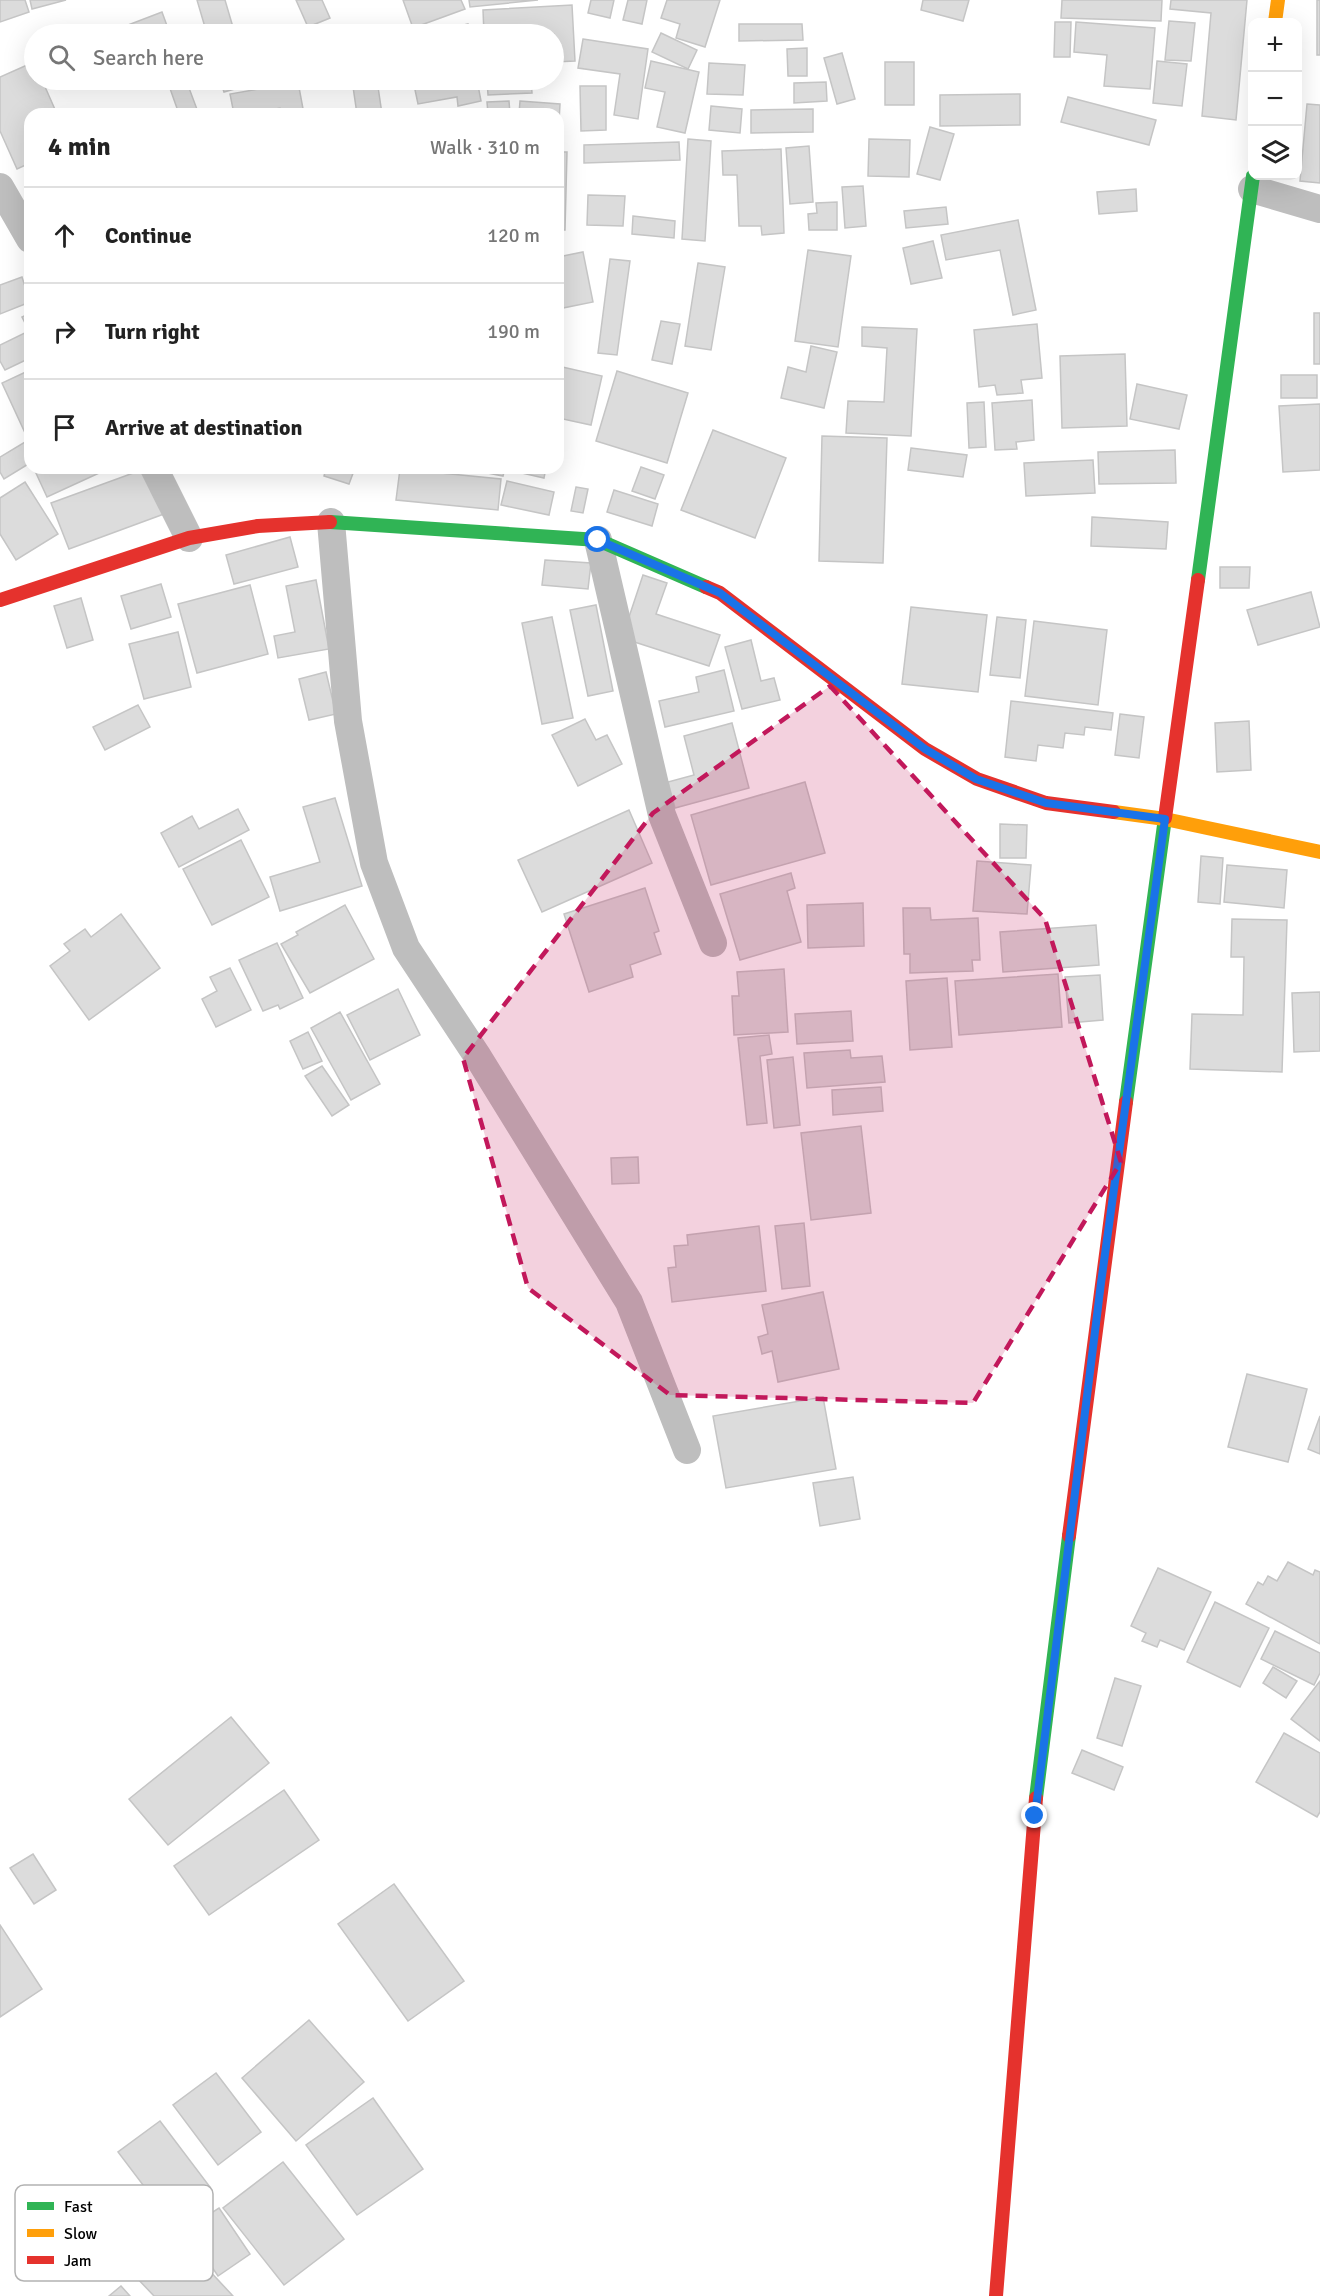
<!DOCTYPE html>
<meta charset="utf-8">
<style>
:root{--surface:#fff;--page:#f6f6f6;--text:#222;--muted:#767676;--line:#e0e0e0}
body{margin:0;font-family:Signika,sans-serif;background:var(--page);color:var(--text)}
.controls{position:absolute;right:18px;top:18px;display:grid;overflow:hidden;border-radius:12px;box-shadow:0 6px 24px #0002}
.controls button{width:54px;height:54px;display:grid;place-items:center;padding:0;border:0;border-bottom:2px solid var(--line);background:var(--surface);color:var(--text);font:30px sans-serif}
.stop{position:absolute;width:18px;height:18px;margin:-14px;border:4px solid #1a73e8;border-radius:50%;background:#fff}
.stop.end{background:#1a73e8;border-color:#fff;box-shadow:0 2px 6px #0008}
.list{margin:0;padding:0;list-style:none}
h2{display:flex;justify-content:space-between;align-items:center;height:78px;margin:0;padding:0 24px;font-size:26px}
h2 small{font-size:20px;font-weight:400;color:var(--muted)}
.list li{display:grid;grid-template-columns:39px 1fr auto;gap:18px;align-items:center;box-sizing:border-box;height:96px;padding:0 24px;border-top:2px solid var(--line)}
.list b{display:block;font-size:22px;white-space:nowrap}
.list em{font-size:20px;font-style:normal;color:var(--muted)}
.icon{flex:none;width:33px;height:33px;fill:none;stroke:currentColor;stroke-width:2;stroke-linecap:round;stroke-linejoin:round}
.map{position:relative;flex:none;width:1320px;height:2296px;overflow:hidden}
.search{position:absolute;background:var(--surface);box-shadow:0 6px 24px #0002;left:24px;top:24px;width:540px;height:66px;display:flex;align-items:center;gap:15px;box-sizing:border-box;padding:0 21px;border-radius:33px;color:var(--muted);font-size:22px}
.panel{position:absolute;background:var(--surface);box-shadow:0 6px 24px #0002;left:24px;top:108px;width:540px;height:366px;border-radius:18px}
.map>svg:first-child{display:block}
.building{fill:#dcdcdc;stroke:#c5c5c5;stroke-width:1.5}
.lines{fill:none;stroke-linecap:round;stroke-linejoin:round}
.street{stroke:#bebebe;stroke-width:28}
.fast{stroke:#30b455;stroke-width:14}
.slow{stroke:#ff9f0a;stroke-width:14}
.jam{stroke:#e5322d;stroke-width:14}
.route{stroke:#1a73e8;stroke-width:8}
.marked{fill:#c2185b;fill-opacity:0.2;stroke:#c2185b;stroke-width:4.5;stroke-dasharray:12 8;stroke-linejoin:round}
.key{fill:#fff;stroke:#b2b2b2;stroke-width:1.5}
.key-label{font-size:16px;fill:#000}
</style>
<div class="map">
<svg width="1320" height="2296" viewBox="0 0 1320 2296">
<rect width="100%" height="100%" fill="#fff"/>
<!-- building -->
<g class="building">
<path d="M 0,0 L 25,0 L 29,12 L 0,22 Z"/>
<path d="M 30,0 L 66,0 L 32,9 Z"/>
<path d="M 197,0 L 225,0 L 235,34 L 207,34 Z"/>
<path d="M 296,0 L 322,0 L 330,18 L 308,27 Z"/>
<path d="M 403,0 L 461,0 L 465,9 L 413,28 Z"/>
<path d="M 469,0 L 538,0 L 470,7 Z"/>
<path d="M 591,0 L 614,0 L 610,18 L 588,13 Z"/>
<path d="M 628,0 L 647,0 L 642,24 L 623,20 Z"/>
<path d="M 667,0 L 720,0 L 705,47 L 676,38 L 680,24 L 661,18 Z"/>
<path d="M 923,0 L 969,0 L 963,21 L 921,10 Z"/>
<path d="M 1062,0 L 1162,0 L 1161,21 L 1061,18 Z"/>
<path d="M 1171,0 L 1247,0 L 1236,120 L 1202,116 L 1211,13 L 1170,9 Z"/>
<rect x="1317" y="0" width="3" height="55"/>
<path d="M 572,5 L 575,61 L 554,62 L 554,34 L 484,34 L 483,10 Z"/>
<path d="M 162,12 L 170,34 L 116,34 L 115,30 Z"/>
<path d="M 1169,21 L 1195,23 L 1191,61 L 1165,60 Z"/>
<path d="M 1055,22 L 1071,22 L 1070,57 L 1054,57 Z"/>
<path d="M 1076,22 L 1155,28 L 1150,89 L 1104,86 L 1107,55 L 1074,52 Z"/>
<path d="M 468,24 L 471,34 L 444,34 L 443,30 Z"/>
<path d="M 739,24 L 802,24 L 803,40 L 739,41 Z"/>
<path d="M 661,33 L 697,50 L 688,69 L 652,52 Z"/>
<path d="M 583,39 L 648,49 L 638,119 L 614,115 L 620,74 L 578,68 Z"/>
<path d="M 807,48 L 807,76 L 788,76 L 787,49 Z"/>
<path d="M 842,53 L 855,99 L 837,104 L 824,58 Z"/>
<path d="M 651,61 L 699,72 L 685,133 L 657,127 L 665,92 L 645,88 Z"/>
<path d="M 1157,61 L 1187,64 L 1182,106 L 1153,103 Z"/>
<path d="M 34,62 L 34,80 L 42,80 L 57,114 L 30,114 L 30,163 L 17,169 L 0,131 L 0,77 Z"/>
<rect x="885" y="62" width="29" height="43"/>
<path d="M 709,63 L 745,65 L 743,95 L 707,94 Z"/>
<path d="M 167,80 L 186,80 L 198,112 L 179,114 Z"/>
<path d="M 220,80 L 266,80 L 224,92 Z"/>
<path d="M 352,80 L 377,80 L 382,114 L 357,114 Z"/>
<path d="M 394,80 L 424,80 L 396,86 Z"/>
<path d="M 442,80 L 477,80 L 481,101 L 458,106 L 457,97 L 418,104 L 414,85 Z"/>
<path d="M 487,80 L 531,80 L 532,93 L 488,95 Z"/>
<path d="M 298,82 L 304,114 L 281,114 L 280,108 L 247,114 L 234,114 L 230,94 Z"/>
<path d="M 826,82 L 827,101 L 794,103 L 794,83 Z"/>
<path d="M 580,86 L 606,86 L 606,130 L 581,131 Z"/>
<path d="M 1020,94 L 1020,125 L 940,126 L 940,95 Z"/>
<path d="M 1068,97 L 1156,120 L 1149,145 L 1061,122 Z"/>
<path d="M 509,101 L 510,114 L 488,114 L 487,102 Z"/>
<path d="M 520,101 L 560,104 L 559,122 L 558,114 L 519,114 Z"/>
<path d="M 1307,104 L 1320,105 L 1320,183 L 1300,181 Z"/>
<path d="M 711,106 L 742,109 L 740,133 L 709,130 Z"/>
<path d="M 813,109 L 813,132 L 751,133 L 751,110 Z"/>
<path d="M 930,127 L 954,134 L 940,180 L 917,174 Z"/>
<path d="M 688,139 L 711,141 L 705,241 L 682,239 Z"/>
<path d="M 869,139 L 910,140 L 909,177 L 868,176 Z"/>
<path d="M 679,142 L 680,160 L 584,163 L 584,145 Z"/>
<path d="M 809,146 L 813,202 L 790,204 L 786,148 Z"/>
<path d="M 781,149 L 784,233 L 762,235 L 761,226 L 739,226 L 737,175 L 723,175 L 722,151 Z"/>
<path d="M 558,152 L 567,152 L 565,230 L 558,230 Z"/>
<path d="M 863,186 L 866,226 L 845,228 L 842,187 Z"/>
<path d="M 1136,189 L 1137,211 L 1099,214 L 1097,192 Z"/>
<path d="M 588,195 L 625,196 L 623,226 L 587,225 Z"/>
<path d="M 837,202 L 837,230 L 809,230 L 808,214 L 817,213 L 816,203 Z"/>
<path d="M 946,207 L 948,224 L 906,228 L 904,211 Z"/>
<path d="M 633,216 L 675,221 L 674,238 L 632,234 Z"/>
<path d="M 1018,220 L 1036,310 L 1013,315 L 1000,250 L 946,260 L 941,235 Z"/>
<path d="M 933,241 L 942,278 L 911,284 L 903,248 Z"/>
<path d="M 808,250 L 851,256 L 838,347 L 795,341 Z"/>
<path d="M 583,252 L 593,302 L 558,309 L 558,282 L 560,281 L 558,257 Z"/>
<path d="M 610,259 L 630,261 L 617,355 L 598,353 Z"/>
<path d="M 698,263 L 725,267 L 711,350 L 685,346 Z"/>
<path d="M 22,277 L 30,302 L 0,314 L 0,285 Z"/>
<path d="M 30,313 L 30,358 L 5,370 L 0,361 L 0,345 L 29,331 L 22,317 Z"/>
<rect x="1314" y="313" width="6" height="51"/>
<path d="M 661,321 L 680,324 L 672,364 L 652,360 Z"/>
<path d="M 1037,324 L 1042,378 L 1021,380 L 1023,393 L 997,395 L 995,385 L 979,387 L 974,330 Z"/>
<path d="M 862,327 L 917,329 L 911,436 L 846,433 L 848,401 L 884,402 L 887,348 L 862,346 Z"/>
<path d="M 811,346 L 837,352 L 824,408 L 781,398 L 788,367 L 806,372 Z"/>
<path d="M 1125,354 L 1127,426 L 1062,428 L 1060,356 Z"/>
<path d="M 558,366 L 602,376 L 591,425 L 558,418 Z"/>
<path d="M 30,370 L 30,433 L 26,435 L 2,383 Z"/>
<path d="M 617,371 L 688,393 L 667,463 L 596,441 Z"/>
<rect x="1281" y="375" width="36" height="23"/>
<path d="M 1137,384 L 1187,395 L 1179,429 L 1130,419 Z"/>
<path d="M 1032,400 L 1034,440 L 1016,442 L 1017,449 L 995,450 L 992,403 Z"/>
<path d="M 984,402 L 986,447 L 969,448 L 967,403 Z"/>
<path d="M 1320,404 L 1320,470 L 1283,472 L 1279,406 Z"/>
<path d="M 713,430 L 786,458 L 755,538 L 681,510 Z"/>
<path d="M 822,436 L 887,438 L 883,563 L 819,561 Z"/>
<path d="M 25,442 L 30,450 L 30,463 L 4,479 L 0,472 L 0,457 Z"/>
<path d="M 911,448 L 967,455 L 963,477 L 908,470 Z"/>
<path d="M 1175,450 L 1176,483 L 1099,484 L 1098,452 Z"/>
<path d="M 1093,460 L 1095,493 L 1026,496 L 1024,463 Z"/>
<path d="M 641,467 L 664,475 L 655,499 L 632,491 Z"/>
<path d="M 42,468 L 110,468 L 47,497 L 35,471 Z"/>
<path d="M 147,468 L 164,514 L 69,549 L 51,503 Z"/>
<path d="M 326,468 L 355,468 L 349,484 L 324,476 Z"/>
<path d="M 463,468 L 505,468 L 503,476 Z"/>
<path d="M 514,468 L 546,468 L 544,478 L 513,471 Z"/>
<path d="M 400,469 L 501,479 L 498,510 L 396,500 Z"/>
<path d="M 507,481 L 554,492 L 549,515 L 501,505 Z"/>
<path d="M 25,482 L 58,534 L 16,560 L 0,534 L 0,498 Z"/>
<path d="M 576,487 L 588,489 L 583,513 L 571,511 Z"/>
<path d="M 614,490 L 658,504 L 652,526 L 607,512 Z"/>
<path d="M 1092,517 L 1168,522 L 1166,549 L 1091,546 Z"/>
<path d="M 290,537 L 298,567 L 234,584 L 226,555 Z"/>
<path d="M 545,560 L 591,563 L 588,589 L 542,585 Z"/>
<path d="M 1220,567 L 1250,567 L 1249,588 L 1220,588 Z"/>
<path d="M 643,575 L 667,583 L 656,614 L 720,635 L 709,666 L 622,638 Z"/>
<path d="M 316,580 L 329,649 L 278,658 L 274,636 L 295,632 L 286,586 Z"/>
<path d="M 161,584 L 171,617 L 131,629 L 121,596 Z"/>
<path d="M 250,585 L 268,654 L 197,673 L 178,604 Z"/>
<path d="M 1311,592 L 1320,627 L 1258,645 L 1247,610 Z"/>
<path d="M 81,598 L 93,640 L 67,648 L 54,606 Z"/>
<path d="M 596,605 L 613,691 L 588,696 L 570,610 Z"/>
<path d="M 911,607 L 987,615 L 978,692 L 902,684 Z"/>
<path d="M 552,617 L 573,718 L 542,724 L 522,623 Z"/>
<path d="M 997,617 L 1026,620 L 1020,678 L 990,675 Z"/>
<path d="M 1034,621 L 1107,630 L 1098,705 L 1025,696 Z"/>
<path d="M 178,632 L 191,687 L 144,699 L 129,644 Z"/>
<path d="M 751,640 L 761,681 L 774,678 L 780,700 L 742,709 L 725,647 Z"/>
<path d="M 724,670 L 734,711 L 665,727 L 659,701 L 699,692 L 696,677 Z"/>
<path d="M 326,672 L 336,714 L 309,720 L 299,679 Z"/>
<path d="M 1011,701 L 1113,713 L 1111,730 L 1085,727 L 1084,735 L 1065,733 L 1063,748 L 1038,745 L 1036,761 L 1005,757 Z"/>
<path d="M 138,705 L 150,727 L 105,750 L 93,727 Z"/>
<path d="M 1120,714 L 1144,717 L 1139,758 L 1115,755 Z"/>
<path d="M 585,719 L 596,740 L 607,735 L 622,764 L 578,786 L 552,735 Z"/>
<path d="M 1249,721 L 1251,770 L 1217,772 L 1215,723 Z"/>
<path d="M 732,723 L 749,788 L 675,808 L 668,782 L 694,775 L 684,736 Z"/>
<path d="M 805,782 L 825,853 L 711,885 L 691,815 Z"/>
<path d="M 335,798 L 362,886 L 280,911 L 270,877 L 320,862 L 303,807 Z"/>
<path d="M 238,809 L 249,830 L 179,867 L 161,833 L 192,816 L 199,829 Z"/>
<path d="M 629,810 L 652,863 L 542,912 L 518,860 Z"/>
<path d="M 1000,824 L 1027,825 L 1026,858 L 1000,858 Z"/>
<path d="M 241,840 L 269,897 L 212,925 L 183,869 Z"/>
<path d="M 1201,856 L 1223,858 L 1220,904 L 1198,902 Z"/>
<path d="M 977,861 L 1031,865 L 1027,914 L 973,911 Z"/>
<path d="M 1227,865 L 1287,870 L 1284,908 L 1224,902 Z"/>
<path d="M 791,873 L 795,888 L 787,891 L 801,942 L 740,960 L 720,894 Z"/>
<path d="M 645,888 L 659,931 L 654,933 L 661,954 L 630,965 L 633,977 L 589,992 L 564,914 Z"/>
<path d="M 863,903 L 864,946 L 808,948 L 807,905 Z"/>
<path d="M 345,905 L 374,959 L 310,993 L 281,944 L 298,935 L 296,932 Z"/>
<path d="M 903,908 L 930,908 L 931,920 L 978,918 L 980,960 L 972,960 L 973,971 L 910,973 L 910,954 L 904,954 Z"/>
<path d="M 121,914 L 160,968 L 89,1020 L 50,966 L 70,951 L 64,944 L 85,929 L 91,937 Z"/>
<path d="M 1232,919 L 1287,920 L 1282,1072 L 1190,1069 L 1192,1014 L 1243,1015 L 1244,957 L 1231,957 Z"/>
<path d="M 1096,925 L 1099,965 L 1003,972 L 1000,932 Z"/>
<path d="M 277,943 L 303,998 L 280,1009 L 278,1005 L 263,1011 L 239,960 Z"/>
<path d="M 230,968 L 251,1010 L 216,1027 L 202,999 L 217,991 L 210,977 Z"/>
<path d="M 784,969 L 788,1032 L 734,1035 L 732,996 L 739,996 L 737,972 Z"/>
<path d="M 1058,974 L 1062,1027 L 959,1035 L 955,981 Z"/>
<path d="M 1100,975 L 1103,1020 L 1069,1023 L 1065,977 Z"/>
<path d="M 947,978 L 952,1047 L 910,1050 L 906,981 Z"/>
<path d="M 398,989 L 420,1035 L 370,1060 L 347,1015 Z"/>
<path d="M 1320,992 L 1320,1051 L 1294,1052 L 1292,993 Z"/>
<path d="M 851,1011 L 853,1041 L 797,1044 L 795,1014 Z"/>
<path d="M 340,1012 L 380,1084 L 351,1100 L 311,1028 Z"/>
<path d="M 308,1032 L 322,1061 L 303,1069 L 290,1041 Z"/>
<path d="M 769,1035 L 772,1054 L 760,1056 L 767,1123 L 747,1125 L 738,1038 Z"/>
<path d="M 850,1050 L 851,1058 L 882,1056 L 885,1082 L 807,1088 L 804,1053 Z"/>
<path d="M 793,1057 L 800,1125 L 774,1128 L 767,1060 Z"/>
<path d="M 322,1066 L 349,1105 L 332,1116 L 305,1076 Z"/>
<path d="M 881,1087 L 883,1111 L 833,1115 L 832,1090 Z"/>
<path d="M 861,1126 L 871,1213 L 811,1220 L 801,1133 Z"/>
<path d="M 638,1157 L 639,1183 L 612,1184 L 611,1158 Z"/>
<path d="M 804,1223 L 810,1286 L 782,1289 L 775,1226 Z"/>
<path d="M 759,1226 L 766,1291 L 672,1302 L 668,1268 L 676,1267 L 674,1246 L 688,1245 L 687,1235 Z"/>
<path d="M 823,1292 L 839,1369 L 778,1382 L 772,1351 L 762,1354 L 758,1337 L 768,1334 L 762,1305 Z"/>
<path d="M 1247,1374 L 1307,1389 L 1288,1462 L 1228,1447 Z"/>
<path d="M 823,1397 L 836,1469 L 726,1488 L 713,1416 Z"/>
<path d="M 1320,1416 L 1320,1454 L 1308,1449 Z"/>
<path d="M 853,1477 L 860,1519 L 820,1526 L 813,1483 Z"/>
<path d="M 1288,1562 L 1313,1575 L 1315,1570 L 1320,1572 L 1320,1644 L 1246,1604 L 1258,1582 L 1263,1585 L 1268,1576 L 1277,1581 Z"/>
<path d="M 1158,1568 L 1211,1592 L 1184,1650 L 1160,1640 L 1157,1647 L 1142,1641 L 1146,1633 L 1131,1626 Z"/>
<path d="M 1215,1602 L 1269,1628 L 1240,1687 L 1187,1662 Z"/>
<path d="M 1275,1631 L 1320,1653 L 1320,1673 L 1314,1685 L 1261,1659 Z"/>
<path d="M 1273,1667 L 1297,1681 L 1286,1698 L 1263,1683 Z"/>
<path d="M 1115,1678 L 1141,1686 L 1122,1746 L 1097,1738 Z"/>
<path d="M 1320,1681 L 1320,1741 L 1291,1719 Z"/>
<path d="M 231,1717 L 269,1763 L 168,1845 L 129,1799 Z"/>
<path d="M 1284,1733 L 1320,1753 L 1320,1812 L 1317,1817 L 1256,1782 Z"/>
<path d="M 1082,1750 L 1123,1767 L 1114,1790 L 1072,1773 Z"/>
<path d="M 284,1790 L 319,1840 L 209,1915 L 174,1866 Z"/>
<path d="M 33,1854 L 56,1890 L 34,1904 L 10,1868 Z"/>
<path d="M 394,1884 L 464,1981 L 408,2021 L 338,1924 Z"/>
<path d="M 0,1925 L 42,1989 L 0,2017 Z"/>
<path d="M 309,2020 L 364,2082 L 296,2141 L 242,2078 Z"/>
<path d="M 216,2073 L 261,2132 L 218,2165 L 173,2105 Z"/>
<path d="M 373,2098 L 423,2169 L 357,2215 L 306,2145 Z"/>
<path d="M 160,2121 L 210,2187 L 168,2218 L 118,2152 Z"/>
<path d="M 283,2162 L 344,2239 L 284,2285 L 223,2208 Z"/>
<path d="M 219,2208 L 250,2254 L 218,2276 L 186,2229 Z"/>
<path d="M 178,2237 L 233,2296 L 154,2296 L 135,2276 Z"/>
<path d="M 121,2286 L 130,2296 L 109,2296 Z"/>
</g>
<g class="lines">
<!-- street -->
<g class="street">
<path d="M 0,187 L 30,239"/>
<path d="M 1252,189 L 1320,209"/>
<path d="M 154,468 L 189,538"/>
<path d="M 331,522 L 348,721 L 374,863 L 406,948 L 478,1057 L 629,1302 L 687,1450"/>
<path d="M 598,540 L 662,815 L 713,943"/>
</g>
<!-- fast -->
<g class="fast">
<path d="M 330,522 L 598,540 L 706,587"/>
<path d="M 1198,580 L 1253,176"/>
<path d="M 1126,1102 L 1165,818"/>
<path d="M 1036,1798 L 1069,1536"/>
</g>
<!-- slow -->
<g class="slow">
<path d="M 1275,22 L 1278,0"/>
<path d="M 1114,812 L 1165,819 L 1320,852"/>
</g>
<!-- jam -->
<g class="jam">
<path d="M 706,587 L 720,593 L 925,749 L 977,779 L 1046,803 L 1114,812"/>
<path d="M 0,600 L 189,538 L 258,526 L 330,522"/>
<path d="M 1165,818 L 1198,580"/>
<path d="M 1069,1536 L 1126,1102"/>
<path d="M 996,2296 L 1036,1798"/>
</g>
</g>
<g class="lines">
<!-- route -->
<path class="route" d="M 598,540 L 720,593 L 925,749 L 976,779 L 1046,803 L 1165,819 L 1101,1283 L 1035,1816"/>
</g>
<!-- marked area -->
<path class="marked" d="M 830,686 L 1045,919 L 1121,1162 L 973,1403 L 670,1395 L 528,1288 L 463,1058 L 653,813 Z"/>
<!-- legend -->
<rect x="15" y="2185" width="198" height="96" rx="9" class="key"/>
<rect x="27" y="2202" width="27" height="8" fill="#30b455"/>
<rect x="27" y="2229" width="27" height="8" fill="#ff9f0a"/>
<rect x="27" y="2256" width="27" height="8" fill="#e5322d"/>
<g class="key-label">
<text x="64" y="2212">Fast</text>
<text x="64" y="2239">Slow</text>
<text x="64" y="2266">Jam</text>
</g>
</svg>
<div class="controls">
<button>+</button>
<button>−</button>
<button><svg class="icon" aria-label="layers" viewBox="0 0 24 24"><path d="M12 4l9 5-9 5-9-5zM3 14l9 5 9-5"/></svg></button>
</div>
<div class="stop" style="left:598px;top:540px"></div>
<div class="stop end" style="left:1035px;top:1816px"></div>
<div class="search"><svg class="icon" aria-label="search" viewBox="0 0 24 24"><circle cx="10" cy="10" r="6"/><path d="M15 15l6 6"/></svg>Search here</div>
<section class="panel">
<h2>4 min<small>Walk · 310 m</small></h2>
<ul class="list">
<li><svg class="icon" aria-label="ahead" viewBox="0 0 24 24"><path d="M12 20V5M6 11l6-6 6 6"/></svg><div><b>Continue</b></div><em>120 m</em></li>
<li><svg class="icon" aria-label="right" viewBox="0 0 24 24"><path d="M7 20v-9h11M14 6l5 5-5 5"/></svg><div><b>Turn right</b></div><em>190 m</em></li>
<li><svg class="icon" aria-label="arrive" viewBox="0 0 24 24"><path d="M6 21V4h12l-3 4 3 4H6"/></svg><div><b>Arrive at destination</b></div></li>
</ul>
</section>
</div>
